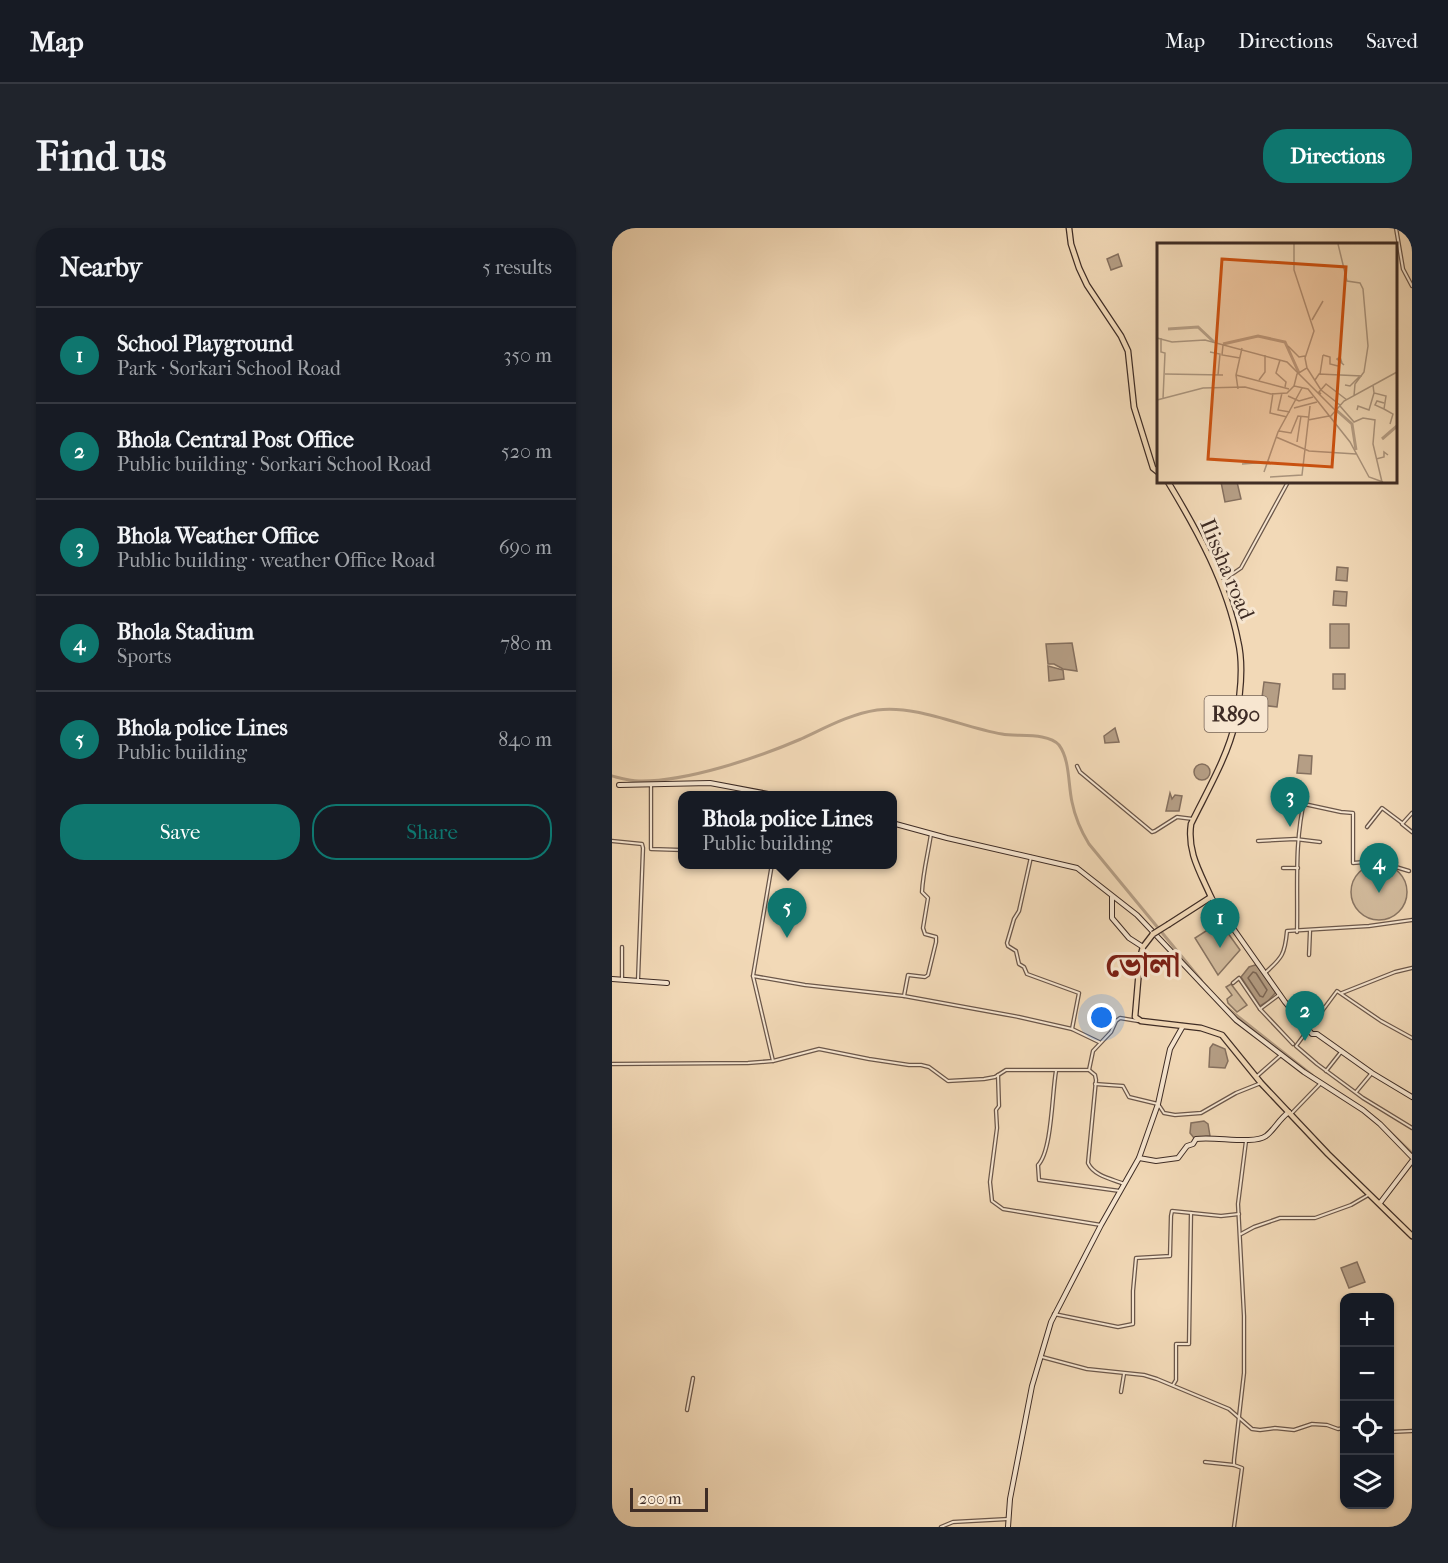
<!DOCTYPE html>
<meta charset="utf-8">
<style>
:root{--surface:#171b24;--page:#20242c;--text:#f1f3f6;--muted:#9ea1a6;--line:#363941;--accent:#0f766e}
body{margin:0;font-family:"IM FELL French Canon","Noto Serif Bengali",serif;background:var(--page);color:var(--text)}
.controls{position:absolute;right:18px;bottom:18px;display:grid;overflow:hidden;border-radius:12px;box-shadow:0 2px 4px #0004}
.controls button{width:54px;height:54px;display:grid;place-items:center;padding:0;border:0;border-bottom:2px solid var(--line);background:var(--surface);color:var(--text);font:30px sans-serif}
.scale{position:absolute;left:18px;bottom:15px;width:78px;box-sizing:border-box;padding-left:6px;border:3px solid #3e2c25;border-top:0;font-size:16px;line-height:21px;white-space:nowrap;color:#3e2c25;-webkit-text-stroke:4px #f7e6d0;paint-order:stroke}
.you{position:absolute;left:490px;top:790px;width:21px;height:21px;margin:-15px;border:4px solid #fff;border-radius:50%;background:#1a73e8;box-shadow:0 0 0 9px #1a73e833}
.badge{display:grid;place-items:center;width:39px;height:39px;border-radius:50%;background:var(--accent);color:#fff;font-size:20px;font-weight:700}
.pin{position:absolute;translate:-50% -50px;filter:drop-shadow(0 2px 3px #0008)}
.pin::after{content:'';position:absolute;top:32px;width:21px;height:18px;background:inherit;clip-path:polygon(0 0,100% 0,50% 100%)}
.popup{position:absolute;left:66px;top:563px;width:219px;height:78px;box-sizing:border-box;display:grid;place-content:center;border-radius:12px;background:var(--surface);filter:drop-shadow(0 2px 4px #0005);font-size:20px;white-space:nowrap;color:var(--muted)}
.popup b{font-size:22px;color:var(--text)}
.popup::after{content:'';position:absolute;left:50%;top:100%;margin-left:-12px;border:12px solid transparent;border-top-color:var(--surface)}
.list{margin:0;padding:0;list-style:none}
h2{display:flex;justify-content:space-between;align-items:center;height:78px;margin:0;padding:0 24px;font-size:26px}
h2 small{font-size:20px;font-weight:400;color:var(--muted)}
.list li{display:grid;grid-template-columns:39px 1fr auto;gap:18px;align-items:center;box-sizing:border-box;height:96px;padding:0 24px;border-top:2px solid var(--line)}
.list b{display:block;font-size:22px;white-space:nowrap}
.list p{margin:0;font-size:20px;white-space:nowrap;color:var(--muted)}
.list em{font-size:20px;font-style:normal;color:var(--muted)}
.actions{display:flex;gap:12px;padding:18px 24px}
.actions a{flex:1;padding:14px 0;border:2px solid var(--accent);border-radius:24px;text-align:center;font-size:21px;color:var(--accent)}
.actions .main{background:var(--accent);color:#fff}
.icon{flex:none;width:33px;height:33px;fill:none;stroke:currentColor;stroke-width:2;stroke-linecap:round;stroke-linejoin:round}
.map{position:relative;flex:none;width:800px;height:1299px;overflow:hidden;border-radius:24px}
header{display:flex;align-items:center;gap:36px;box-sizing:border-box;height:84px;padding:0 30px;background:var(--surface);border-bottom:2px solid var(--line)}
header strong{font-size:28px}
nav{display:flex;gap:33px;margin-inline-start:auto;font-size:21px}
.intro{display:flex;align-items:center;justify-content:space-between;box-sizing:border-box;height:144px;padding:0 36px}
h1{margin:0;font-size:42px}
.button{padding:15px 27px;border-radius:24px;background:var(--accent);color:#fff;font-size:21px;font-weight:700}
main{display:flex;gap:36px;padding:0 36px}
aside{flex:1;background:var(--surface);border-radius:24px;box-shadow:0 2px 4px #0004}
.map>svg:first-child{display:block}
.green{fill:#d3bc9e;stroke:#887462;stroke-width:1.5}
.water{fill:#b59e85;stroke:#85705f;stroke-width:1.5}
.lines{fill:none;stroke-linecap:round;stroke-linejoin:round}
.shore{stroke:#7a6555;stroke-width:1.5}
.canal{stroke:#b59e85;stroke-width:3}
.street-casing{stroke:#6b574a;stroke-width:4.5}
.secondary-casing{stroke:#3e2c25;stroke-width:6}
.primary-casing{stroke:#3e2c25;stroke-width:7}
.street{stroke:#f7e6d0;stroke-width:2}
.secondary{stroke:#f7e6d0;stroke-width:4}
.primary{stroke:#f2d9b7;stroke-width:4.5}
.primary-bridge-casing{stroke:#3e2c25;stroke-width:7;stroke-linecap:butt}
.primary-bridge{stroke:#f2d9b7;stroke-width:4.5}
.labels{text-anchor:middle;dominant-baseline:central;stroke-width:6;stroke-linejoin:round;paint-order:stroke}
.shield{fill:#f7e6d0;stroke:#766458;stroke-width:1.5}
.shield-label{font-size:21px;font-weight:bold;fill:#3e2c25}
.street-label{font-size:22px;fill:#3e2c25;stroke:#f7e6d0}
.town-label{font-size:34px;font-weight:bold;fill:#7a1f14;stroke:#f7e6d0}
.inset-river{fill:none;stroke:#b59e85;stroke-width:3}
.inset-road{fill:none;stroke:#aa947d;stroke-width:1.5}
.view{fill:#ce5210;fill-opacity:0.15;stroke:#ce5210;stroke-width:3}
.inset-edge{fill:none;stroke:#3e2c25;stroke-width:3}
</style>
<header>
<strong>Map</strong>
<nav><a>Map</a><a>Directions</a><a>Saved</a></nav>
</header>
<div class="intro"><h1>Find us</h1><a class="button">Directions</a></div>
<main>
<aside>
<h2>Nearby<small>5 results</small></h2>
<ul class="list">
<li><span class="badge">1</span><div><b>School Playground</b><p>Park · Sorkari School Road</p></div><em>350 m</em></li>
<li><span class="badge">2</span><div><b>Bhola Central Post Office</b><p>Public building · Sorkari School Road</p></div><em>520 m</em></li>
<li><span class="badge">3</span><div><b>Bhola Weather Office</b><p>Public building · weather Office Road</p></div><em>690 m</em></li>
<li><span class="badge">4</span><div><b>Bhola Stadium</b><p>Sports</p></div><em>780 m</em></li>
<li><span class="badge">5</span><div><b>Bhola police Lines</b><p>Public building</p></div><em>840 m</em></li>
</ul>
<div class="actions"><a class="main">Save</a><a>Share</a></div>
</aside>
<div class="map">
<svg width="800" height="1299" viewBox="0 0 800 1299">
<rect width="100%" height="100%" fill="#f2d9b7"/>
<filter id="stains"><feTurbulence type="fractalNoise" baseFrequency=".00333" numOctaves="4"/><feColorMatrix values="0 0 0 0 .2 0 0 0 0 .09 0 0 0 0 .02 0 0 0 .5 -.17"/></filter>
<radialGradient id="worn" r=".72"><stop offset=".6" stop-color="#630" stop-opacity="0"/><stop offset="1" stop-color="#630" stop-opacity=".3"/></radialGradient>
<!-- green -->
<g class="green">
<circle cx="767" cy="664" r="28"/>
<path d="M 608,694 L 628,722 L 606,747 L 583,710 Z"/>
<path d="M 619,756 L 635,777 L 625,784 L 616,775 L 615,771 L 620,767 L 614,759 Z"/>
</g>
<!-- water -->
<g class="water">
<path d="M 506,26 L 510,38 L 499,42 L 495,31 Z"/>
<path d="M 609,254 L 625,254 L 629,271 L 613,274 Z"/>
<path d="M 725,339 L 736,340 L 735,353 L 724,352 Z"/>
<path d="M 722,363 L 735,364 L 734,378 L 721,377 Z"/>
<rect x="718" y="396" width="19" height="24"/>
<path d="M 460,415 L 465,443 L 451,441 L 442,436 L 436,436 L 434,416 Z"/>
<path d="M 436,438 L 451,442 L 452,451 L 437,453 Z"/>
<rect x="721" y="446" width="12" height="15"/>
<path d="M 652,454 L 668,456 L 665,479 L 649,477 Z"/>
<path d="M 503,500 L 507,514 L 493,515 L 492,508 Z"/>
<path d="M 687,527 L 700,528 L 699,546 L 685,545 Z"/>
<circle cx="590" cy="544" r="8"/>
<path d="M 558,565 L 560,571 L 563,567 L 570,568 L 567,583 L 554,583 Z"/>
<path d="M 643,737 L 648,738 L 665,763 L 656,773 L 648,778 L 629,749 L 637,739 Z"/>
<path d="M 601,816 L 613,821 L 616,833 L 613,840 L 597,839 L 598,820 Z"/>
<path d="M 592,893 L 596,896 L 598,908 L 582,910 L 578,905 L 579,895 Z"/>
<path d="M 745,1034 L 753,1054 L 737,1060 L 729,1040 Z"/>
</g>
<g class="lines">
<!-- shore -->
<path class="shore" d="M 641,744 L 644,745 L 655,762 L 651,769 L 648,768 L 636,750 Z"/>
<!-- canal -->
<g class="canal">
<path d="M 0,548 C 8,550 18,553 27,553 C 74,554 145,530 189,511 C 213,500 238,486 265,482 C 307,477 349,499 390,506 C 405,509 436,504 447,517 C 458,532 456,556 460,574 C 463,589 469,603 477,616 L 589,752"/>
<path d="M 614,779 L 700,847"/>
<path d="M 776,902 L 800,925"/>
</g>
<!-- street casing -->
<g class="street-casing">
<g id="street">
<path d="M 784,0 L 791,41 L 800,58"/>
<path d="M 610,353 L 629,340 L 676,254"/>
<path d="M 465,538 L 468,544 L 540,604 L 543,603 L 565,589 L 581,591"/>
<path d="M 39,556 L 39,621 L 70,622"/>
<path d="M 692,576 L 729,584 L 741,585 L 741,635 L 764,633 L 797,643"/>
<path d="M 800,585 L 790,596 L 800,604"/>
<path d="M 755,599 L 770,580 L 790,595"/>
<path d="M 0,613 L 30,616 L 31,620 L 26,752"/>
<path d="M 646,613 L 683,611 L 708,614"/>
<path d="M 419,629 L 407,683 L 402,691 L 395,715 L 396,718 L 404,723 L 407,736 L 412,739 L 415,746 L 467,765 L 460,801"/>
<path d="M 160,636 L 141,748 L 161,833"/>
<path d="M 671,640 L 686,640"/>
<path d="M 685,704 C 686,660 682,613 693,570"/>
<path d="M 697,727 L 698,703"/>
<path d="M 653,745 C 670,730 673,726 675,703 L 757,698 L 800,692"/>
<path d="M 141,748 L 193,757 L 292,768 L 407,789 L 460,801 L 487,814"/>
<path d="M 10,751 L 10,719"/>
<path d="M 621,755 L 627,750 L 648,781 L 668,766"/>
<path d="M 730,765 L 783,744 L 800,740"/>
<path d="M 292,768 L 296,747 L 313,749 L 316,747 L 324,714 L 324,709 L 313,706 L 311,700 L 316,670 L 310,664 C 311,644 316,626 319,606"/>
<path d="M 648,781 L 681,816"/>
<path d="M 800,810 L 769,793 L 725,763 L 684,818 L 705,836 L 751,870 L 800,900"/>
<path d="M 0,836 L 136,835 L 161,833 L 207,821 L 257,831 L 297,837 L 309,837 L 317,839 L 336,853 L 372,851 L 383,849 L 394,842 L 477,842 L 481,823 L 499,804 L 504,793 L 508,790 L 526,793"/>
<path d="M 477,842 L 483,847 L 484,852 L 476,935 C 482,948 500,951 512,956"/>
<path d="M 444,843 C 440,865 440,923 426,937 L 427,952 L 508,963"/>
<path d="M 714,843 L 729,824"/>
<path d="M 386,847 L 387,878 L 384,882 L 385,900 L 378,954 L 380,973 L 391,981 L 489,997"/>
<path d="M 644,849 L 669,827"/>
<path d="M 483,856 L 511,858 L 517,869 L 546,876 L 552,885 L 563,887 L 589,885 L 624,865 L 649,855"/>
<path d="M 744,864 L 759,846"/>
<path d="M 679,886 L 708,856"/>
<path d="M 629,1006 L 642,999 L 668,990 L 703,990 L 739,977 L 758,966"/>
<path d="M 442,1086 L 506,1099 L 521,1096 L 521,1063 L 524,1030 L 558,1028 L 559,988 L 560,983 L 609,988 L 627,986"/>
<path d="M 430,1129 L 475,1141 L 532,1147 L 545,1151 L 617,1181 L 640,1201 L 648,1202 L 663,1200 L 682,1202 L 700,1196 L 715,1197 L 726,1201 L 732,1200"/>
<path d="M 561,1157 L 564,1152 L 564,1116 L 577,1116 L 579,985"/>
<path d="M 509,1164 L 512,1146"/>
<path d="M 75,1182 L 81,1150"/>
<path d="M 778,1204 L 800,1203"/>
<path d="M 593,1234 L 622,1237"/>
<path d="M 329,1299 L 341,1294 L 396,1291"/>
<path d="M 622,1299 L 630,1240 L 622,1237 L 622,1232 L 632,1145 L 632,1088 L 626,976 L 634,913"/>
</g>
</g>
<!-- secondary casing -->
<g class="secondary-casing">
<g id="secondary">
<path d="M 7,557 L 98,555 L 167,568"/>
<path d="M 280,595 L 335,610 L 465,640 L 525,687 L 624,792 L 692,844 L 751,882 L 768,896 L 800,929"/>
<path d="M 500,669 L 500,690 L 517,710 L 531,719"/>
<path d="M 599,669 L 673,774 L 700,806 L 705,806 L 760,845 L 800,869"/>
<path d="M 0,751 L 55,755"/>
<path d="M 527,930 L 544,933 L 566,930 L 575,918 L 581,916 L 584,911 C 603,908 641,917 654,908 C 663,901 667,891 677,884"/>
<path d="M 768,975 L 800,933"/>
<path d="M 396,1299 L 398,1271 L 420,1158 L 439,1094 L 489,997 L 527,930 L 546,876 L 558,821 L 571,798"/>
</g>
</g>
<!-- primary casing -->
<g class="primary-casing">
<g id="primary">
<path d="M 457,0 L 459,16 L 467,40 L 475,57 L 509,108 L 516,123 L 522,179 L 541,240 L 546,244"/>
<path d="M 556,254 C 585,302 615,356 626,413 C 632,438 628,470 623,495 C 616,528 594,565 579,596 C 575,624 588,644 599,669 L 557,696"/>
<path d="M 541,706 L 531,719 L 528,730 L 523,789 L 529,793 L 589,800 L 610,807 L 649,855 L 716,926 L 800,1008"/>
</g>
</g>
<!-- street -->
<use href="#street" class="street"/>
<!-- secondary -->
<use href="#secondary" class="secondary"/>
<!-- primary -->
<use href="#primary" class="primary"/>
<!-- primary-bridge casing -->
<g class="primary-bridge-casing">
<path id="primary-bridge" d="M 541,706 L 557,696"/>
</g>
<!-- primary-bridge -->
<use href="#primary-bridge" class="primary-bridge"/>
</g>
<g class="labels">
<!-- shield labels -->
<rect class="shield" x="592.5" y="468" width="63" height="36" rx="4.5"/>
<g class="shield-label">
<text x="624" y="486">R890</text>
</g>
<!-- street labels -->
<g class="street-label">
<text transform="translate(615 341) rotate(67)">Ilissha road</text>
</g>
<!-- town labels -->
<g class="town-label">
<text x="531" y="737">ভোলা</text>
</g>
</g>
<!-- overview -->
<g transform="translate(545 15)">
<rect width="240" height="240" fill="#f2d9b7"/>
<path class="inset-river" d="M 11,86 L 41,84 L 57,99M 66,101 L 101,93 L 128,99 L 142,130M 178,166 L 195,181 L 199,207M 225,196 L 240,183"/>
<path class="inset-road" d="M 137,1 L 137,27 L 157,88 L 148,115 L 150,125 L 140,131 L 137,143 L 151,146 L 193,199 L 212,234 L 226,239M 181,1 L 190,38 L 203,40 L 206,46 L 211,103 L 207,129 L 198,141 L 197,153M 155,77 L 166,58M 0,95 L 15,99 L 48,97 L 130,119 L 179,168M 4,95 L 4,109 L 8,110 L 6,156M 66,102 L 65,112 L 83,115M 131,103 L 142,114 L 148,113M 53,109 L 63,111 L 61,132M 166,112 L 173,114 L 173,121 L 181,123M 123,117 L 119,130 L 129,139 L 128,144M 185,120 L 183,114 L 180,116 L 187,122M 150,125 L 164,147 L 183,162M 8,131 L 66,132M 163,131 L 166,112M 79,132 L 132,146M 102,137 L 108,129 L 108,112M 158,137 L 162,131 L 205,133M 188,142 L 193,143 L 203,133M 216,142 L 217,150 L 229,153 L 227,166 L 236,171 L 233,181M 81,146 L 79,132 L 85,105M 116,150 L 113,170 L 130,174M 125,150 L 121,167 L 133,169M 164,151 L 162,149 L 169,141 L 190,157M 131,153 L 142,158 L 156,154M 0,157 L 46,145 L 88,144 L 114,151 L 130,150 L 137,143M 183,163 L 197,179 L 206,175 L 218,177 L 216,201 L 225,239M 137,165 L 160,159M 227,166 L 218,162 L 220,158 L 227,160M 200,167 L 201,163 L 212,167 L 217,150M 173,174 L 187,158 L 240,129M 151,177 L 172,173M 122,188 L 134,190 L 141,173 L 151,174M 119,194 L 152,208 L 199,211M 140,199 L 144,173M 219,216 L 227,214 L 227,209 L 231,212M 85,221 L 113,219M 107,229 L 121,189 L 145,145M 113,234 L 145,232 L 153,163"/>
<path class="view" d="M 65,16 L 189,24 L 175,224 L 51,216 Z"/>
<rect width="240" height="240" class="inset-edge"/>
</g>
<rect width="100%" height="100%" filter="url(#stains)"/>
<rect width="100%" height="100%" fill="url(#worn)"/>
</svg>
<div class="controls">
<button>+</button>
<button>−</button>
<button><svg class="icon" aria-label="locate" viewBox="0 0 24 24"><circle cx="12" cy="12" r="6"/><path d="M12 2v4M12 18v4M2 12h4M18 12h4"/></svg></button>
<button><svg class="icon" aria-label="layers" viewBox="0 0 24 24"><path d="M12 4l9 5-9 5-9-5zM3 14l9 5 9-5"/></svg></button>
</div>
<div class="scale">200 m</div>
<div class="you"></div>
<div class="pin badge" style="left:608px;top:720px">1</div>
<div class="pin badge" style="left:693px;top:813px">2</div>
<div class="pin badge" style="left:678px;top:599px">3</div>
<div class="pin badge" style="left:767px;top:665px">4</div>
<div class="pin badge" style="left:175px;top:710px">5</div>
<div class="popup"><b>Bhola police Lines</b>Public building</div>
</div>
</main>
